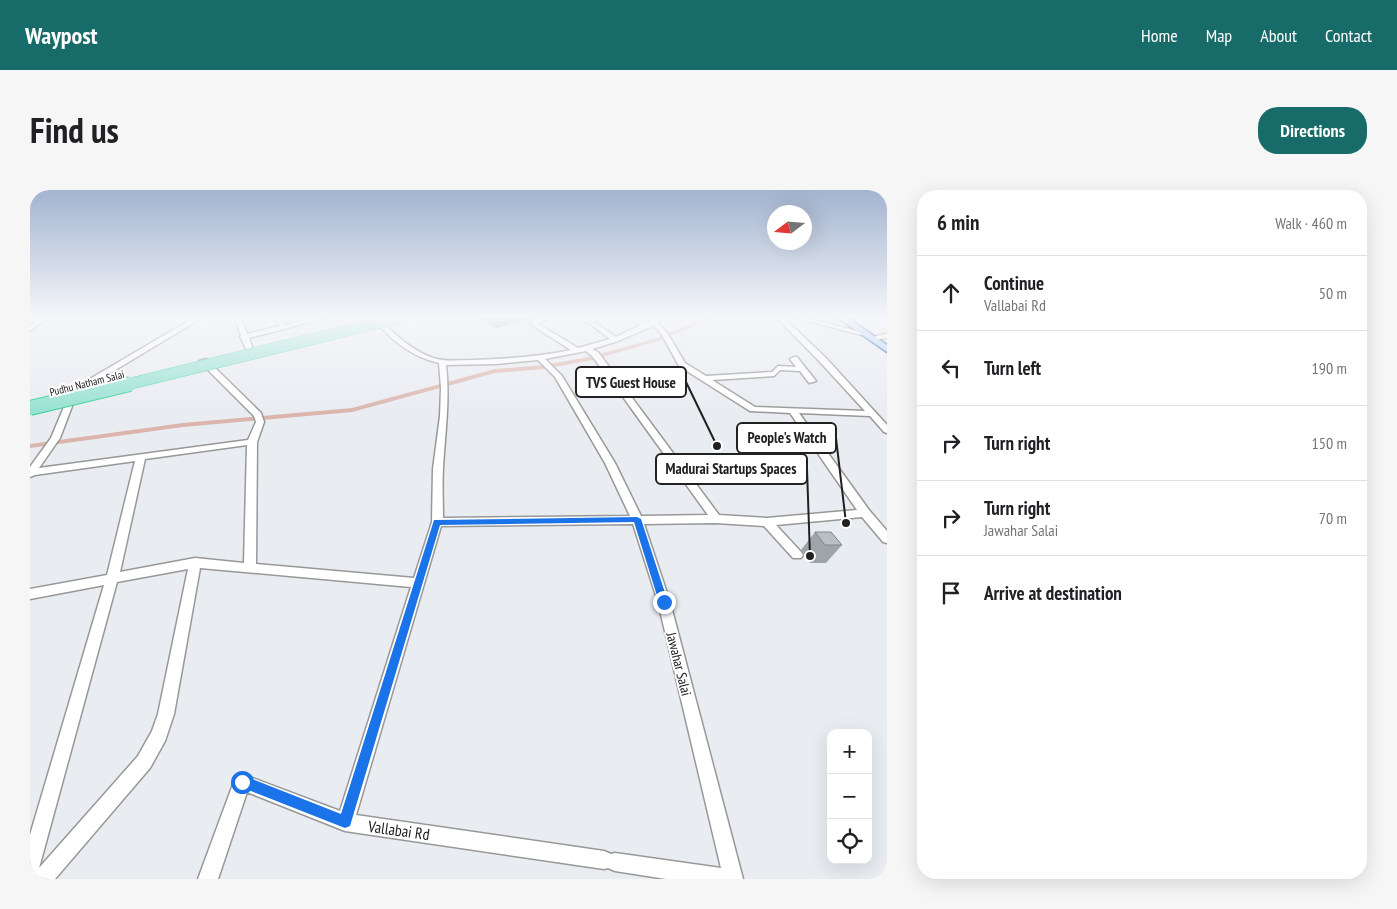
<!DOCTYPE html>
<meta charset="utf-8">
<style>
:root{--surface:#fff;--page:#f6f6f6;--text:#202124;--muted:#757577;--line:#e0e0e0;--accent:#176b69}
body{margin:0;font-family:"PT Sans Narrow",sans-serif;background:var(--page);color:var(--text)}
.controls{position:absolute;right:15px;bottom:15px;display:grid;overflow:hidden;border-radius:10px;box-shadow:0 5px 20px #0002}
.controls button{width:45px;height:45px;display:grid;place-items:center;padding:0;border:0;border-bottom:1px solid var(--line);background:var(--surface);color:var(--text);font:25px sans-serif}
.compass{position:absolute;left:737px;top:15px;width:45px;height:45px;border-radius:50%;background:var(--surface);box-shadow:0 5px 20px #0002;rotate:254deg}
.stop{position:absolute;width:15px;height:15px;margin:-11px;border:4px solid #1a73e8;border-radius:50%;background:#fff}
.stop.end{background:#1a73e8;border-color:#fff;box-shadow:0 1px 5px #0008}
.list{margin:0;padding:0;list-style:none}
h2{display:flex;justify-content:space-between;align-items:center;height:65px;margin:0;padding:0 20px;font-size:21px}
h2 small{font-size:16px;font-weight:400;color:var(--muted)}
.list li{display:grid;grid-template-columns:32px 1fr auto;gap:15px;align-items:center;box-sizing:border-box;height:75px;padding:0 20px;border-top:1px solid var(--line)}
.list b{display:block;font-size:19px;white-space:nowrap}
.list p{margin:0;font-size:16px;white-space:nowrap;color:var(--muted)}
.list em{font-size:16px;font-style:normal;color:var(--muted)}
.icon{flex:none;width:28px;height:28px;fill:none;stroke:currentColor;stroke-width:2;stroke-linecap:round;stroke-linejoin:round}
.map{position:relative;flex:none;width:857px;height:689px;overflow:hidden;border-radius:20px}
header{display:flex;align-items:center;gap:30px;box-sizing:border-box;height:70px;padding:0 25px;background:var(--accent);color:#fff}
header strong{font-size:24px}
nav{display:flex;gap:28px;margin-inline-start:auto;font-size:18px}
.intro{display:flex;align-items:center;justify-content:space-between;box-sizing:border-box;height:120px;padding:0 30px}
h1{margin:0;font-size:35px}
.button{padding:12px 22px;border-radius:20px;background:var(--accent);color:#fff;font-size:18px;font-weight:700}
main{display:flex;gap:30px;padding:0 30px}
aside{flex:1;background:var(--surface);border-radius:20px;box-shadow:0 5px 20px #0002}
.map>svg:first-child{display:block}
.lines{fill:none;stroke-linecap:round;stroke-linejoin:round}
.canal{fill:#dbb5ac;fill-rule:evenodd}
.minor-casing{stroke:#989898;stroke-width:3}
.major-casing{stroke:#0a3e95;stroke-width:3}
.minor{fill:#fff;fill-rule:evenodd}
.major{fill:#a8cdf6;fill-rule:evenodd}
.highway-bridge-far1-casing{stroke:#34d195;stroke-width:12;stroke-linecap:butt}
.highway-bridge-casing{stroke:#34d195;stroke-width:16;stroke-linecap:butt}
.highway-bridge-far1{stroke:#96e2d1;stroke-width:11}
.highway-bridge{stroke:#96e2d1;stroke-width:14}
.wall{fill:#9ea5a9}
.shaded-wall{fill:#81868a}
.building{fill:#b8c0c5;stroke:#81868a}
.route{fill:#1a73e8}
.labels{text-anchor:middle;dominant-baseline:central;stroke-width:4;stroke-linejoin:round;paint-order:stroke}
.far-street-label{font-size:11px;fill:#212121;stroke:#fff}
.street-label{font-size:14px;fill:#212121;stroke:#fff}
.near-street-label{font-size:16px;fill:#212121;stroke:#fff}
.leader{fill:none;stroke:#212121;stroke-width:2}
.callout-dot{fill:#212121;stroke:#fff;stroke-width:2}
.callout{fill:#fff;stroke:#212121;stroke-width:2}
.callout-label{font-size:15px;text-anchor:middle;font-weight:bold;fill:#212121}
</style>
<header>
<strong>Waypost</strong>
<nav><a>Home</a><a>Map</a><a>About</a><a>Contact</a></nav>
</header>
<div class="intro"><h1>Find us</h1><a class="button">Directions</a></div>
<main>
<div class="map">
<svg width="857" height="689" viewBox="0 0 857 689">
<rect width="100%" height="100%" fill="#e9ecf1"/>
<g class="lines">
<!-- canal -->
<path class="canal" d="M 681,126 L 689,126 L 628,151 L 562,170 L 514,179 L 465,183 L 322,222 L 153,237 L 0,258 L 0,254 L 153,233 L 322,218 L 465,179 L 514,175 L 559,167 L 624,149 Z"/>
<!-- minor casing -->
<g class="minor-casing">
<g id="minor">
<path d="M 12,126 L 19,126 L 0,141 L 0,136 Z"/>
<path d="M 167,126 L 175,126 L 47,203 L 30,248 L 9,278 L 218,250 L 226,232 L 224,226 L 169,171 L 176,169 L 231,223 L 234,232 L 227,252 L 226,374 L 384,388 L 402,332 L 403,279 L 410,226 L 411,198 L 409,173 C 380,166 359,149 342,126 L 348,126 C 363,144 381,160 403,168 C 416,172 429,170 442,170 C 476,169 508,167 541,160 L 500,134 L 503,130 L 517,126 L 528,126 L 507,133 L 548,158 L 580,149 L 559,133 L 538,126 C 558,126 570,136 586,147 L 611,135 L 592,126 L 600,126 L 616,133 L 627,126 L 635,126 L 627,132 L 638,144 L 655,173 L 676,186 L 742,182 L 748,176 L 766,177 L 760,169 L 764,167 L 767,167 L 786,191 L 779,193 L 770,181 L 750,180 L 744,186 L 682,190 L 725,217 L 835,221 L 790,172 L 745,126 L 752,126 L 796,168 L 857,235 L 857,243 L 854,242 L 840,226 L 769,223 L 839,320 L 857,341 L 857,353 L 853,352 L 832,327 L 746,335 L 771,362 L 773,365 L 771,368 L 763,368 L 734,336 L 686,333 L 614,334 L 640,412 L 713,689 L 636,689 L 585,681 L 578,678 L 574,679 L 315,641 L 217,602 L 188,689 L 168,689 L 206,586 L 212,584 L 310,621 L 381,397 L 170,378 L 144,524 L 135,551 L 120,578 L 25,689 L 2,689 L 4,685 L 0,686 L 0,645 L 74,395 L 0,409 L 0,399 L 77,385 L 105,271 L 5,285 L 0,287 L 0,277 L 21,248 L 41,200 ZM 623,134 L 632,145 L 649,176 L 720,221 L 760,223 L 827,320 L 737,328 L 689,325 L 568,162 L 562,159 L 588,151 L 620,137 ZM 556,161 L 562,166 L 588,200 L 678,325 L 611,326 L 585,273 L 532,186 L 515,169 ZM 508,170 L 525,187 L 575,273 L 600,326 L 413,328 C 413,312 412,295 413,278 C 415,243 420,210 416,175 L 466,174 ZM 217,255 L 214,373 L 165,368 L 90,382 L 115,269 ZM 603,334 L 628,412 L 691,678 L 585,663 L 581,664 L 574,661 L 326,625 L 411,336 ZM 158,379 L 128,524 L 122,541 L 108,566 L 9,678 L 87,392 Z"/>
<path d="M 204,126 L 210,126 L 217,144 L 250,136 L 244,126 L 250,126 L 255,135 L 292,126 L 303,126 L 219,148 L 223,160 L 220,162 C 214,160 214,151 210,147 L 211,145 Z"/>
<path d="M 758,126 L 769,126 L 835,143 L 832,145 Z"/>
<path d="M 857,144 L 857,148 L 841,150 L 838,148 Z"/>
</g>
</g>
<!-- major casing -->
<g class="major-casing">
<path id="major" d="M 805,126 L 815,126 L 857,155 L 857,162 Z"/>
</g>
<!-- minor -->
<use href="#minor" class="minor"/>
<!-- major -->
<use href="#major" class="major"/>
<!-- highway-bridge-far1 casing -->
<g class="highway-bridge-far1-casing">
<path id="highway-bridge-far1" d="M 95,195 L 376,126"/>
</g>
<!-- highway-bridge casing -->
<g class="highway-bridge-casing">
<path id="highway-bridge" d="M 0,218 L 100,194"/>
</g>
<!-- highway-bridge-far1 -->
<use href="#highway-bridge-far1" class="highway-bridge-far1"/>
<!-- highway-bridge -->
<use href="#highway-bridge" class="highway-bridge"/>
</g>
<!-- wall -->
<g class="wall">
<path d="M 444,126 L 504,126 L 504,128 L 465,138 Z"/>
<path d="M 785,342 L 812,355 L 796,373 L 780,373 L 771,360 Z"/>
</g>
<!-- shaded-wall -->
<path class="shaded-wall" d="M 466,126 L 504,126 L 504,128 L 465,138 Z"/>
<!-- building -->
<path class="building" d="M 785,342 L 801,342 L 812,355 L 795,355 Z"/>
<!-- sky -->
<linearGradient id="sky" x2="0" y2="1"><stop stop-color="#a3b4d0"/><stop offset="0.57" stop-color="#f5f6f9"/><stop offset="1" stop-color="#f5f6f9" stop-opacity="0"/></linearGradient>
<rect width="857" height="223" fill="url(#sky)"/>
<!-- route -->
<path class="route" d="M 607,327 L 611,329 L 638,412 L 634,416 L 629,412 L 604,332 L 410,335 L 320,636 L 315,638 L 208,596 L 206,592 L 208,587 L 212,585 L 311,624 L 404,330 Z"/>
<g class="labels">
<!-- far-street labels -->
<g class="far-street-label">
<text transform="translate(57 193) rotate(-14)">Pudhu Natham Salai</text>
</g>
<!-- street labels -->
<g class="street-label">
<text transform="translate(649 474) rotate(76)">Jawahar Salai</text>
</g>
<!-- near-street labels -->
<g class="near-street-label">
<text transform="translate(369 640) rotate(8)">Vallabai Rd</text>
</g>
</g>
<!-- callouts -->
<path class="leader" d="M687 256L656 192M816 333L806 248M780 366L777 279"/>
<g class="callout-dot">
<circle cx="687" cy="256" r="5"/>
<circle cx="816" cy="333" r="5"/>
<circle cx="780" cy="366" r="5"/>
</g>
<g class="callout">
<rect x="546" y="177" width="110" height="30" rx="5"/>
<rect x="707" y="233" width="99" height="30" rx="5"/>
<rect x="626" y="264" width="151" height="30" rx="5"/>
</g>
<g class="callout-label">
<text x="601" y="198">TVS Guest House</text>
<text x="757" y="253">People's Watch</text>
<text x="701" y="284">Madurai Startups Spaces</text>
</g>
</svg>
<div class="controls">
<button>+</button>
<button>−</button>
<button><svg class="icon" aria-label="locate" viewBox="0 0 24 24"><circle cx="12" cy="12" r="6"/><path d="M12 2v4M12 18v4M2 12h4M18 12h4"/></svg></button>
</div>
<svg class="compass" viewBox="-18 -18 36 36"><path d="M0-13l5 13h-10z" fill="#e53935"/><path d="M0 13l5-13h-10z" fill="#757577"/></svg>
<div class="stop" style="left:212px;top:592px"></div>
<div class="stop end" style="left:634px;top:412px"></div>
</div>
<aside>
<h2>6 min<small>Walk · 460 m</small></h2>
<ul class="list">
<li><svg class="icon" aria-label="ahead" viewBox="0 0 24 24"><path d="M12 20V5M6 11l6-6 6 6"/></svg><div><b>Continue</b><p>Vallabai Rd</p></div><em>50 m</em></li>
<li><svg class="icon" aria-label="left" viewBox="0 0 24 24"><path d="M17 20v-9H6M10 6l-5 5 5 5"/></svg><div><b>Turn left</b></div><em>190 m</em></li>
<li><svg class="icon" aria-label="right" viewBox="0 0 24 24"><path d="M7 20v-9h11M14 6l5 5-5 5"/></svg><div><b>Turn right</b></div><em>150 m</em></li>
<li><svg class="icon" aria-label="right" viewBox="0 0 24 24"><path d="M7 20v-9h11M14 6l5 5-5 5"/></svg><div><b>Turn right</b><p>Jawahar Salai</p></div><em>70 m</em></li>
<li><svg class="icon" aria-label="arrive" viewBox="0 0 24 24"><path d="M6 21V4h12l-3 4 3 4H6"/></svg><div><b>Arrive at destination</b></div></li>
</ul>
</aside>
</main>
